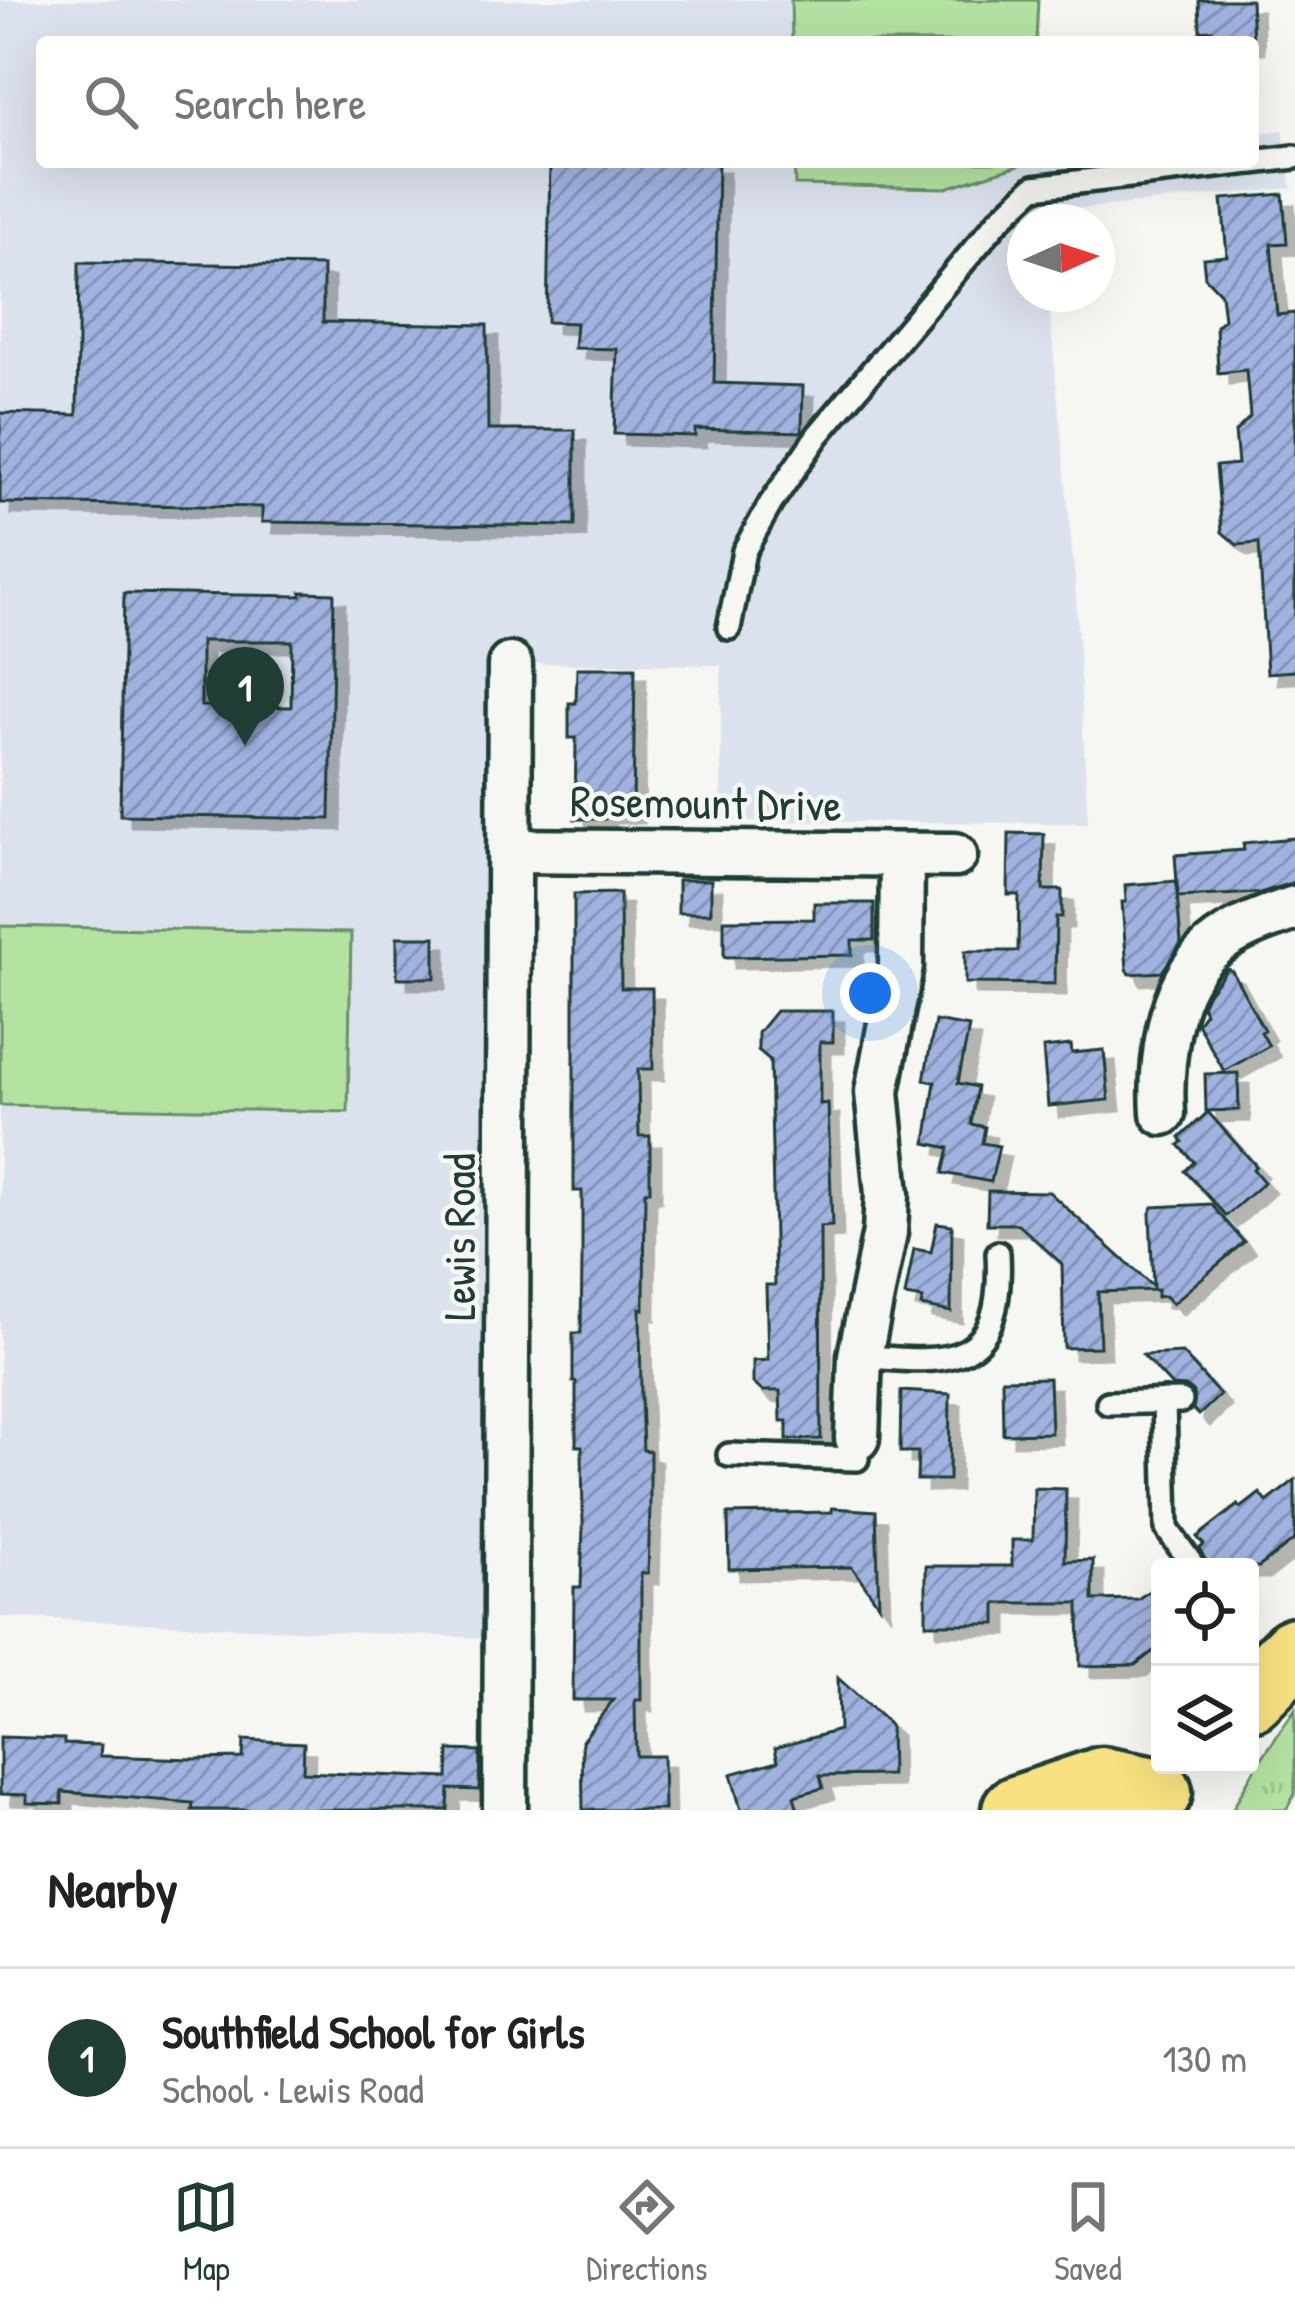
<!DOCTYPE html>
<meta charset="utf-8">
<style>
:root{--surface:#fff;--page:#f6f6f6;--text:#222;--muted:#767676;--line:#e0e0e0;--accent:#1f3d34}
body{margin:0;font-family:"Patrick Hand",sans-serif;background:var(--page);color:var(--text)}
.controls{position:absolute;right:36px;bottom:36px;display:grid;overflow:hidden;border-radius:12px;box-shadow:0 12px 48px #0002}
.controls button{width:108px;height:108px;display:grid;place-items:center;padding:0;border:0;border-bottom:3px solid var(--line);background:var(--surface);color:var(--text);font:60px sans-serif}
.compass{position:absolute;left:1007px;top:204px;width:108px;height:108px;border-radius:50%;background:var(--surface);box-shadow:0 12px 48px #0002;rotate:87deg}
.you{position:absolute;left:870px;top:993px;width:42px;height:42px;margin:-30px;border:9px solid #fff;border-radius:50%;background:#1a73e8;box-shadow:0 0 0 18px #1a73e833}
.badge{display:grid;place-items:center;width:78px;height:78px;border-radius:50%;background:var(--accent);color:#fff;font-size:39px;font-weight:700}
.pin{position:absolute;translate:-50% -99px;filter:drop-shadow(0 3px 6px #0008)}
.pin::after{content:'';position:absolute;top:63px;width:42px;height:36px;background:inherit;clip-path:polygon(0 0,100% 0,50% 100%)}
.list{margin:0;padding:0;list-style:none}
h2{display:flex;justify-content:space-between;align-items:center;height:156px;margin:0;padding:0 48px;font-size:51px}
h2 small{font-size:39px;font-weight:400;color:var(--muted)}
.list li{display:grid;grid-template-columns:78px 1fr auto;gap:36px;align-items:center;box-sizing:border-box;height:180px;padding:0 48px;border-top:3px solid var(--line)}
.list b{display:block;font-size:45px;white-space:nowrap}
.list p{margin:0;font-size:39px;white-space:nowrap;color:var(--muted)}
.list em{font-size:39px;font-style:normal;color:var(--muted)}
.icon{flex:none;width:66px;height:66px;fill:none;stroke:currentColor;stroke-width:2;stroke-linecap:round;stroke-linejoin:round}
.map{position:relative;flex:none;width:1295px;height:1810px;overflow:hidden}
.search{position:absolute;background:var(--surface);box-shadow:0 12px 48px #0002;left:36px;right:36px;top:36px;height:132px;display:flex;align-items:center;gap:30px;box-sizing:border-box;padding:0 42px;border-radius:12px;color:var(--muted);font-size:45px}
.sheet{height:336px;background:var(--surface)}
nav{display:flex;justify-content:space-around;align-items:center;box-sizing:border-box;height:168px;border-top:3px solid var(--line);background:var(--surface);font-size:33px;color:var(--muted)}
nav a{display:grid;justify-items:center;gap:6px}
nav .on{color:var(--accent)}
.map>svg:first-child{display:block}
.built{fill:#dce2ed}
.grass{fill:url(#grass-tufts);stroke:#6a906a;stroke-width:3}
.green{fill:#b4e2a1;stroke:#6a906a;stroke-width:3}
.building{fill:url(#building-hatch);stroke:#1f3d34;stroke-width:3;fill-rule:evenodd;filter:url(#shadow)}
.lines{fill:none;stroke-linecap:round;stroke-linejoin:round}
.lane-casing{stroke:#1f3d34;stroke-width:30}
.street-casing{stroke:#1f3d34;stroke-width:51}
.primary-casing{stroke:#1f3d34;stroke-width:75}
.lane{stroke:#f6f6f2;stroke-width:21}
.street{stroke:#f6f6f2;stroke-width:42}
.primary{stroke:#f8e181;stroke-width:66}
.labels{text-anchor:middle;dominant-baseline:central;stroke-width:9;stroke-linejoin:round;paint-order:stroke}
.street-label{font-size:45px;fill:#1f3d34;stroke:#f6f6f2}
</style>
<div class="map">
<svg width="1295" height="1810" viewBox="0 0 1295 1810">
<defs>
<pattern id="grass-tufts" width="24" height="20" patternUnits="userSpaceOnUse" patternTransform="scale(3)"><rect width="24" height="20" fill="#b4e2a1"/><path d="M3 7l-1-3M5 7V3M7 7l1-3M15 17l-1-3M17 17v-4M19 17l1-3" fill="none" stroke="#9ac38b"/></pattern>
<pattern id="building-hatch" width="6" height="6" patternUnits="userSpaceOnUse" patternTransform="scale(3)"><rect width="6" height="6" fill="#a1b2e1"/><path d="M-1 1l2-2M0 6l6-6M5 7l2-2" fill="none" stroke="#8392b7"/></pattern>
<filter id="shadow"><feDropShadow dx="11" dy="11" stdDeviation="0" flood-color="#0004"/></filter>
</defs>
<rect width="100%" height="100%" fill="#f6f6f2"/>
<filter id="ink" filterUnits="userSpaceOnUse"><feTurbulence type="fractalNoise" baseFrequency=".00833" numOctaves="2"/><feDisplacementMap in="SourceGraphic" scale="24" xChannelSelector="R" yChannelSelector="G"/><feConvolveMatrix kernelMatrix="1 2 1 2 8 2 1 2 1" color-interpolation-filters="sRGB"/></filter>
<g filter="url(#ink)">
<!-- built -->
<path class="built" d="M 0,0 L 791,0 L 792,42 L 42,42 L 42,162 L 794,162 L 795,184 L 1049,162 L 1253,162 L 1253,134 L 1283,130 L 1292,188 L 1042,212 L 1042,222 L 1025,222 L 1025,294 L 1048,294 L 1075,580 L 1088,823 L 721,821 L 721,665 L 490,663 L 483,1638 L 0,1617 Z"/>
<!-- grass -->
<path class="grass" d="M 1295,1710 L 1295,1794 L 1286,1810 L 1232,1810 L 1255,1768 Z"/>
<!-- green -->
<g class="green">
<path d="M 791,0 L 1038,0 L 1036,42 L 792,42 Z"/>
<path d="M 794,162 L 1029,162 L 946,188 L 795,185 Z"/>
<path d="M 0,926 L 351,933 L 348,1112 L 0,1105 Z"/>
</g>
<!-- building -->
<g class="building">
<path d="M 1199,0 L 1251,0 L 1253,42 L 1212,42 L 1212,30 L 1200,31 Z"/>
<path d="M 550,162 L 718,162 L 714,383 L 803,386 L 802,432 L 695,429 L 695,436 L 614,434 L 617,349 L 574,348 L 576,323 L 547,322 Z"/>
<path d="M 1283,194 L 1287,243 L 1271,244 L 1277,315 L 1295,313 L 1295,671 L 1267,673 L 1259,543 L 1237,545 L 1222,532 L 1216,466 L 1238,464 L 1235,432 L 1250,417 L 1246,370 L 1218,373 L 1216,326 L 1224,319 L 1221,294 L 1205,277 L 1203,258 L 1227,256 L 1222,199 Z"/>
<path d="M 79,262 L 323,266 L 323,322 L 487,325 L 488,430 L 575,430 L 575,526 L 262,522 L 262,507 L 0,503 L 0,413 L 77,415 Z"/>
<path d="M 301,592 L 334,593 L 330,819 L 120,815 L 124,593 L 301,596 ZM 201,641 L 292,641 L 291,707 L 201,706 Z"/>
<path d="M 577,668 L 635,668 L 633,812 L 605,812 L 605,819 L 575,819 L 576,738 L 569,738 L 569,703 L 576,703 Z"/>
<path d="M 1009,833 L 1044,834 L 1043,890 L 1062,890 L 1062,917 L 1056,917 L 1055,984 L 965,983 L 965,951 L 1018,951 L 1019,895 L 1008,895 Z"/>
<path d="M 1295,838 L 1295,882 L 1260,893 L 1178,897 L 1175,855 L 1244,850 L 1243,843 Z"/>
<rect x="678" y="880" width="33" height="33"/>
<path d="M 1176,881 L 1181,943 L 1162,972 L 1130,974 L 1127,969 L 1122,902 L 1126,902 L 1125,885 Z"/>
<path d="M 620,893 L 621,988 L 652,988 L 653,1069 L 638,1069 L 639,1136 L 650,1136 L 650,1191 L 645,1191 L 644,1309 L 640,1308 L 641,1397 L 643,1450 L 650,1451 L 650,1508 L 648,1573 L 641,1573 L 641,1700 L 635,1700 L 636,1756 L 663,1756 L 664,1810 L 583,1810 L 582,1741 L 613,1700 L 573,1700 L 574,1587 L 581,1587 L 583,1525 L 582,1446 L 576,1446 L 576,1382 L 573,1382 L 573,1333 L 581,1333 L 582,1258 L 582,1191 L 574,1191 L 574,894 Z"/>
<path d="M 814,903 L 874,903 L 874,940 L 852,940 L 852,955 L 724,957 L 724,920 L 814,919 Z"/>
<rect x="397" y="937" width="38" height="41"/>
<path d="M 1227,969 L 1232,971 L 1264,1030 L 1261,1032 L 1269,1046 L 1224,1071 L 1197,1023 L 1205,1012 L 1202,1006 L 1208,993 Z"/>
<path d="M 776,1011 L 833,1011 L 833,1042 L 820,1042 L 820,1104 L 828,1103 L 832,1226 L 820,1227 L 821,1439 L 787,1440 L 787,1421 L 781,1421 L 780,1391 L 762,1391 L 753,1383 L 753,1361 L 768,1360 L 766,1285 L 775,1285 L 770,1060 L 758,1050 L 758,1033 Z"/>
<path d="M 935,1021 L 969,1027 L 958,1083 L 977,1087 L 971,1124 L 985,1127 L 982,1143 L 999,1146 L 991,1182 L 943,1173 L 949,1148 L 926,1143 L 935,1082 L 924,1080 Z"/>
<path d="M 1071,1045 L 1072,1053 L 1104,1050 L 1109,1100 L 1048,1106 L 1043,1048 Z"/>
<path d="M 1238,1073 L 1239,1110 L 1206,1111 L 1205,1074 Z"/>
<path d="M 1208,1112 L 1256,1166 L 1253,1169 L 1264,1182 L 1226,1216 L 1185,1171 L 1194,1162 L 1179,1145 L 1183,1142 L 1180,1138 Z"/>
<path d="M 988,1191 L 1049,1192 L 1153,1287 L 1150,1213 L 1153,1207 L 1211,1204 L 1244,1242 L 1172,1304 L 1165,1296 L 1157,1297 L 1157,1290 L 1098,1292 L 1100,1347 L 1064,1348 L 1062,1264 L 1018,1224 L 987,1224 Z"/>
<path d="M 937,1223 L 952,1225 L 951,1312 L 921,1306 L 923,1299 L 905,1296 L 914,1249 L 931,1252 Z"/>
<path d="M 1182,1353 L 1220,1395 L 1199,1415 L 1193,1409 L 1193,1392 L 1187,1387 L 1172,1386 L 1143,1355 Z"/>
<path d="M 1049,1378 L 1051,1433 L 1003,1434 L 1002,1379 Z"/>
<path d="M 901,1391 L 950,1394 L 949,1480 L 917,1480 L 918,1452 L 900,1452 Z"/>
<path d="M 1295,1480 L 1295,1539 L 1259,1567 L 1209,1567 L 1199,1549 L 1204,1545 L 1197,1537 L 1238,1505 L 1241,1508 L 1260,1493 L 1267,1502 Z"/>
<path d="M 1034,1488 L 1066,1489 L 1065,1561 L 1093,1560 L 1093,1600 L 1138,1599 L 1160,1583 L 1160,1646 L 1135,1665 L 1080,1666 L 1079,1603 L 996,1603 L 996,1624 L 926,1624 L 926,1566 L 1012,1566 L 1012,1540 L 1033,1540 Z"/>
<path d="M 832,1508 L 876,1511 L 879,1605 L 852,1567 L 729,1569 L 728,1514 L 832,1512 Z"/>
<path d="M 838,1678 L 890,1725 L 891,1775 L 820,1776 L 823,1788 L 794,1796 L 798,1810 L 741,1810 L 731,1774 L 778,1761 L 775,1748 L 839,1730 Z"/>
<path d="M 0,1737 L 64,1739 L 64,1744 L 101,1745 L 100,1756 L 193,1759 L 243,1758 L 244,1740 L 304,1743 L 303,1772 L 448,1778 L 449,1750 L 480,1751 L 479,1790 L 449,1789 L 448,1810 L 192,1810 L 193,1803 L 62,1792 L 62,1804 L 27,1803 L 27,1795 L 0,1794 Z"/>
</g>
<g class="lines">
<!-- lane casing -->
<g class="lane-casing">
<g id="lane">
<path d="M 1253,162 L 1295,157"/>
<path d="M 729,628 L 744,551 L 771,503 L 818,435 L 998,221 L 1034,187 L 1251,162"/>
<path d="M 860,1356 C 953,1365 1004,1367 998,1253"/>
<path d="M 1164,1401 L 1167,1529 L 1194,1567"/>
<path d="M 1108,1403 L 1181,1401"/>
<path d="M 729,1455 L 857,1459 L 857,1438"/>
</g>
</g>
<!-- street casing -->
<g class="street-casing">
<g id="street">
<path d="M 509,851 L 955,855"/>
<path d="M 1163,1113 C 1161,1083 1163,1059 1169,1029 C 1185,952 1224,931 1295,908"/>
<path d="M 857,1438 L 860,1356 L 885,1232 L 887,1194 L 877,1092 L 901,966 L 902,855"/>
<path d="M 505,1810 L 510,665"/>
</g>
</g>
<!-- primary casing -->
<g class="primary-casing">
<g id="primary">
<path d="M 1250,1697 L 1295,1651"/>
<path d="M 1016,1810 L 1102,1781 L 1158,1792"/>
</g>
</g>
<!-- lane -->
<use href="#lane" class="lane"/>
<!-- street -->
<use href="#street" class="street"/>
<!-- primary -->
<use href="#primary" class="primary"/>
</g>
</g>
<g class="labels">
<!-- street labels -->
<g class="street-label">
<text transform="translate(706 802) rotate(1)">Rosemount Drive</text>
<text transform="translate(458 1237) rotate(-90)">Lewis Road</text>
</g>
</g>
</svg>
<div class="controls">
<button><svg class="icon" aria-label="locate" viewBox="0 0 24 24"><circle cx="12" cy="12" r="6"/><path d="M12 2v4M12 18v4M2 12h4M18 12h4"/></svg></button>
<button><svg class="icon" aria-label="layers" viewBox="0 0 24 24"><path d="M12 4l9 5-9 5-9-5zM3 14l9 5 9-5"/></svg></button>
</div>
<svg class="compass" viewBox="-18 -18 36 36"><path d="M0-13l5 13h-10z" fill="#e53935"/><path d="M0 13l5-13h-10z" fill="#767676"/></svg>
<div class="you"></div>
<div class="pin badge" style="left:245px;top:746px">1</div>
<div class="search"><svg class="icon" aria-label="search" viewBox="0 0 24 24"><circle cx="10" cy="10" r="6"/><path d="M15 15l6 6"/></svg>Search here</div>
</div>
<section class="sheet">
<h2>Nearby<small></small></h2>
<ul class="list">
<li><span class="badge">1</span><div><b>Southfield School for Girls</b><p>School · Lewis Road</p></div><em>130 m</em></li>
</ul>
</section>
<nav>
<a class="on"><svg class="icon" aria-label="map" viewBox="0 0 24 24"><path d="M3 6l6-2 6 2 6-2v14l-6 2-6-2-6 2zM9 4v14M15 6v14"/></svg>Map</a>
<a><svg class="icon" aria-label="directions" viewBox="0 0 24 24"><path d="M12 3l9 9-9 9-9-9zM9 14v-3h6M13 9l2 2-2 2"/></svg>Directions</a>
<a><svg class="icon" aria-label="saved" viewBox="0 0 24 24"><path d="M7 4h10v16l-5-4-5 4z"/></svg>Saved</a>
</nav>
